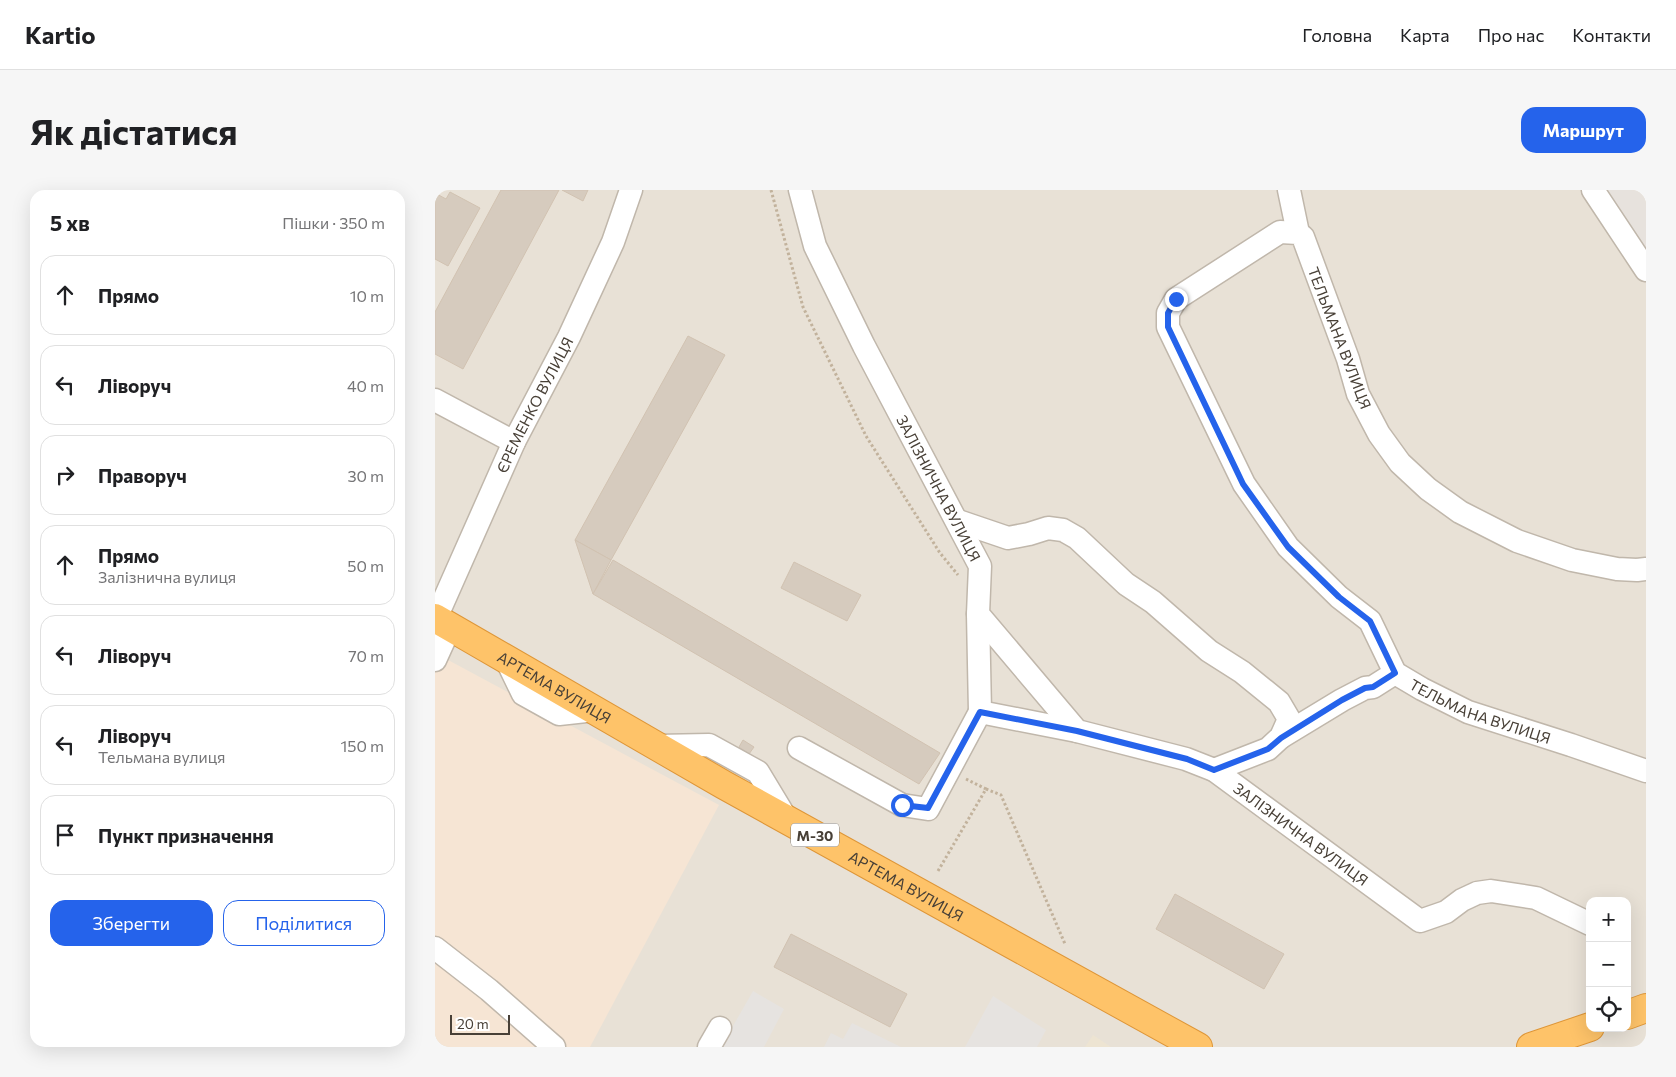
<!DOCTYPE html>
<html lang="uk">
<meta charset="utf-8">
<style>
:root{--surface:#fff;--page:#f6f6f6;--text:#202124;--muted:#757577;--line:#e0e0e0;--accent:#2563eb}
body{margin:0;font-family:Commissioner,sans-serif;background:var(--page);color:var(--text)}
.controls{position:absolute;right:15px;bottom:15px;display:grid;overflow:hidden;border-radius:10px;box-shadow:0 5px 20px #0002}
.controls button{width:45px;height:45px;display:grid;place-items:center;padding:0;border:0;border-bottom:1px solid var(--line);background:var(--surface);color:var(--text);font:25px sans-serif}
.scale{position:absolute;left:15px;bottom:12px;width:60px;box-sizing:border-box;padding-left:5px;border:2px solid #484037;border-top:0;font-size:14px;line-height:18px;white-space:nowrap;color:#484037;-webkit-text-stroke:4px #fff;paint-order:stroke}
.stop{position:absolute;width:15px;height:15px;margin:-11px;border:4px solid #2563eb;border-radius:50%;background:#fff}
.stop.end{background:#2563eb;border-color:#fff;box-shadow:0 1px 5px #0008}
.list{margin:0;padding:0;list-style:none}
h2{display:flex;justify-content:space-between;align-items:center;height:65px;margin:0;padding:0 20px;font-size:21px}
h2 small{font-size:16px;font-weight:400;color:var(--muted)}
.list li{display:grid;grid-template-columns:32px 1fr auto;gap:15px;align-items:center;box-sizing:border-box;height:80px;margin:0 10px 10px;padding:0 10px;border:1px solid var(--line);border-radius:15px}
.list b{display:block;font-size:19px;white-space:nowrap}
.list p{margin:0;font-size:16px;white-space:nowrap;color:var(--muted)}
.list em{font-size:16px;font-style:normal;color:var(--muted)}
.actions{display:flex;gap:10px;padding:15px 20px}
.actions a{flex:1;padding:11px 0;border:1px solid var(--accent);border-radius:15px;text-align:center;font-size:18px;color:var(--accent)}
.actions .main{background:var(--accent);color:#fff}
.icon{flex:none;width:28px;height:28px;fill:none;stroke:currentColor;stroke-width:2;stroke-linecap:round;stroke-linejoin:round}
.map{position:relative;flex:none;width:1211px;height:857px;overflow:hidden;border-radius:15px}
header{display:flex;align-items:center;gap:30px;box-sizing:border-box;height:70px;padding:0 25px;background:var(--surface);border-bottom:1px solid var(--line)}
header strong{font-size:24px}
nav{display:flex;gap:28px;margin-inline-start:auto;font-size:18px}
.intro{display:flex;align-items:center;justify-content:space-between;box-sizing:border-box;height:120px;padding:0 30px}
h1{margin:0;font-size:35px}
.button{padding:12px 22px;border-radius:15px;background:var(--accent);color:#fff;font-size:18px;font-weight:700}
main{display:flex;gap:30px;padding:0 30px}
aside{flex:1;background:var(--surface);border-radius:15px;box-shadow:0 5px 20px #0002}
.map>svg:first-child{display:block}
.residential{fill:#e8e1d6;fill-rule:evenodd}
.commercial{fill:#f6e5d4}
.industrial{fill:#e7e2dd}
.education{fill:#ede4d2}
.parking{fill:#e6e3e0}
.building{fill:#d6cbbe;stroke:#d1c2b1}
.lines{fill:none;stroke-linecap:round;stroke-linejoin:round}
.minor-casing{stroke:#c0b7ab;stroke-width:25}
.highway-casing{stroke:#de9638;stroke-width:30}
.path{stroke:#c2b29c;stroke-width:3;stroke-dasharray:2.5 2.5;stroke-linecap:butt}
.minor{stroke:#fff;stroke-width:22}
.highway{stroke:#fec369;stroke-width:28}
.route{stroke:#2563eb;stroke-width:6}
.labels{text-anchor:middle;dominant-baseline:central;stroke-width:4;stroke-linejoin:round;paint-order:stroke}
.shield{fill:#fff;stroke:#7f7973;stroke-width:1}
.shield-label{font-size:14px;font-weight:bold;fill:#484037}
.street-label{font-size:15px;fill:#484037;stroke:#fff}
</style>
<header>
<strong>Kartio</strong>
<nav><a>Головна</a><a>Карта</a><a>Про нас</a><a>Контакти</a></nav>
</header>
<div class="intro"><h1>Як дістатися</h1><a class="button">Маршрут</a></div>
<main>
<aside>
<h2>5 хв<small>Пішки · 350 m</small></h2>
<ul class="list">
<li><svg class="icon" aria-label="ahead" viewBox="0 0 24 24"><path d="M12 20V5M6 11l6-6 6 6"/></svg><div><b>Прямо</b></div><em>10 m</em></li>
<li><svg class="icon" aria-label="left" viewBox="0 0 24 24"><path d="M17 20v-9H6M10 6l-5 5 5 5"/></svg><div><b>Ліворуч</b></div><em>40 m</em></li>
<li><svg class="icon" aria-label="right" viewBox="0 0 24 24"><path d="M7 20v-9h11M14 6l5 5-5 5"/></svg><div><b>Праворуч</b></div><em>30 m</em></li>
<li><svg class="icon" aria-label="ahead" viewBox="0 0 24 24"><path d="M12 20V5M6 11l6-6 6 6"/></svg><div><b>Прямо</b><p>Залізнична вулиця</p></div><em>50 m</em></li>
<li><svg class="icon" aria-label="left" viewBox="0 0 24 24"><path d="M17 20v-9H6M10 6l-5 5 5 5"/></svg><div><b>Ліворуч</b></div><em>70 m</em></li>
<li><svg class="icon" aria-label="left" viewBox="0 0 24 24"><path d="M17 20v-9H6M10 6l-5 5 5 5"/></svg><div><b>Ліворуч</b><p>Тельмана вулиця</p></div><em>150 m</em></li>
<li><svg class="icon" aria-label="arrive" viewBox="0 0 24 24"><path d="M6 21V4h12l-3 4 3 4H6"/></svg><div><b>Пункт призначення</b></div></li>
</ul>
<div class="actions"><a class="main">Зберегти</a><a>Поділитися</a></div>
</aside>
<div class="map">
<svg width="1211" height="857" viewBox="0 0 1211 857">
<rect width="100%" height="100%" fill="#f4f0e8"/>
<!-- residential -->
<path class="residential" d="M 0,0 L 1211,0 L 1211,857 L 0,857 ZM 1155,711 L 1192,711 L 1192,838 L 1155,838 Z"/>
<!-- commercial -->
<path class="commercial" d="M 0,463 L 284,615 L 155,857 L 10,857 L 0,851 Z"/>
<!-- industrial -->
<path class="industrial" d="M 1171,0 L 1211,0 L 1211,58 Z"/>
<!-- education -->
<path class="education" d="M 658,845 L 676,857 L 650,857 Z"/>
<!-- parking -->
<g class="parking">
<path d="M 318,801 L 349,819 L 329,857 L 286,857 Z"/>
<path d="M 558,806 L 611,840 L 602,857 L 530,857 Z"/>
<path d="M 417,833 L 466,857 L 389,857 L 396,843 L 408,849 Z"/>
</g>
<!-- building -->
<g class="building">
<path d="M 66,0 L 124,0 L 28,179 L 0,164 L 0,122 Z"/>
<path d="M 127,0 L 153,0 L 148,11 Z"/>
<path d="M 15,2 L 45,18 L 13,76 L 0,69 L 0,3 L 11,9 Z"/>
<path d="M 253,146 L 290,165 L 176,370 L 140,350 Z"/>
<path d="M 140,350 L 176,370 L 158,404 Z"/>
<path d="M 178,370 L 505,563 L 484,594 L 158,404 Z"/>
<path d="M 359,372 L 426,405 L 412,431 L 346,398 Z"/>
<path d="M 308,550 L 319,557 L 314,564 L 304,557 Z"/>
<path d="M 740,704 L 849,764 L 829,799 L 721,739 Z"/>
<path d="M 356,744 L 472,804 L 455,837 L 339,777 Z"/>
</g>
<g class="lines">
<!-- minor casing -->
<g class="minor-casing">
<g id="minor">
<path id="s1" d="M 365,0 L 380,56 L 429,156 L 545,376 L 543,424 L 642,541 L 751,569 L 779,580 L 985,731 L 1011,722 L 1027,710 L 1042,703 L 1056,701 L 1101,708 L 1155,734"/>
<path d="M 854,0 L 863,43"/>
<path d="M 1158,0 L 1211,80"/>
<path d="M 0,210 L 79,252"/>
<path d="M 523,331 L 573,348 L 594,344 L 613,338 L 628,340 L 642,348 L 691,394 L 718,412 L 774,461 L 807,482 L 844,512 L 854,529 L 846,547 L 833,559 L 779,580"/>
<path id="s2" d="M 1211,379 L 1202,380 L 1182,379 L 1137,370 L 1082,351 L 1025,322 L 993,299 L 965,273 L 944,244 L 923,204 L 913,169 L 868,47 L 863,43 L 845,42 L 741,109 L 733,123 L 733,137 L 809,294 L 853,357 L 904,407 L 935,431 L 960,483 L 987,499 L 1033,522 L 1136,555 L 1211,581"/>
<path d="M 543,424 L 545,522 L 642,541"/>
<path id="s3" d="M 1,428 L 79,252 L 134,147 L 178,52 L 196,0"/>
<path d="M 71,469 L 88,504 L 124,524 L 160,520"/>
<path d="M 0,470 L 15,437"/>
<path d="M 846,547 L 907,510 L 930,498 L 938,497 L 960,483"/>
<path d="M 222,556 L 274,555 L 323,582 L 352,630"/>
<path d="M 364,558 L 467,615 L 493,619 L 545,522"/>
<path d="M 0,758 L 54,800 L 119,857"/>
<path d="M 274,857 L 285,838"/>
</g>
</g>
<!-- highway casing -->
<g class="highway-casing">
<g id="highway">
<path id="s4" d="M 0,428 L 289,595 L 763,857"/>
<path d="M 1192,825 L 1211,818"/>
<path d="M 1096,857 L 1155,837"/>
</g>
</g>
<!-- path -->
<g class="path">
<path d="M 336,0 L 368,117 L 431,246 L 505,363 L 523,385"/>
<path d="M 531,589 L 551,599"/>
<path d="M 503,681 L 551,599 L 566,605 L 630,754"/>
</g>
<!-- minor -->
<use href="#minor" class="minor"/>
<!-- highway -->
<use href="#highway" class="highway"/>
</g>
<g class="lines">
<!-- route -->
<path class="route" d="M 467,615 L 493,618 L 545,522 L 642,541 L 752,569 L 779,580 L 833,559 L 846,548 L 907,510 L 930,498 L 938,497 L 960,483 L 935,431 L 904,407 L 853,357 L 808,294 L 733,137 L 733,123 L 741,109"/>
</g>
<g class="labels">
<!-- shield labels -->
<rect class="shield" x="356" y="633.5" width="48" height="23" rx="4"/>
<g class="shield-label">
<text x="380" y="645">М-30</text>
</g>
<!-- street labels -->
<g class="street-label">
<text transform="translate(905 148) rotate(69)">ТЕЛЬМАНА ВУЛИЦЯ</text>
<text stroke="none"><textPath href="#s3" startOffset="235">ЄРЕМЕНКО ВУЛИЦЯ</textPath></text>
<text stroke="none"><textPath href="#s1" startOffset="330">ЗАЛІЗНИЧНА ВУЛИЦЯ</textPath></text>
<text stroke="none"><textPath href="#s4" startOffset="138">АРТЕМА ВУЛИЦЯ</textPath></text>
<text stroke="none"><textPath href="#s2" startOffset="1214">ТЕЛЬМАНА ВУЛИЦЯ</textPath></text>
<text stroke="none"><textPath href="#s1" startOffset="870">ЗАЛІЗНИЧНА ВУЛИЦЯ</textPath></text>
<text stroke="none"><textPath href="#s4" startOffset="542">АРТЕМА ВУЛИЦЯ</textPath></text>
</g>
</g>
</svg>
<div class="controls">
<button>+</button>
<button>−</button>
<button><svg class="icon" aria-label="locate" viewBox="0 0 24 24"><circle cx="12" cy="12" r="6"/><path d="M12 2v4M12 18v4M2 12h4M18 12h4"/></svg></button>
</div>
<div class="scale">20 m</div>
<div class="stop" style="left:467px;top:615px"></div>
<div class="stop end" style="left:741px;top:109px"></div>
</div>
</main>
